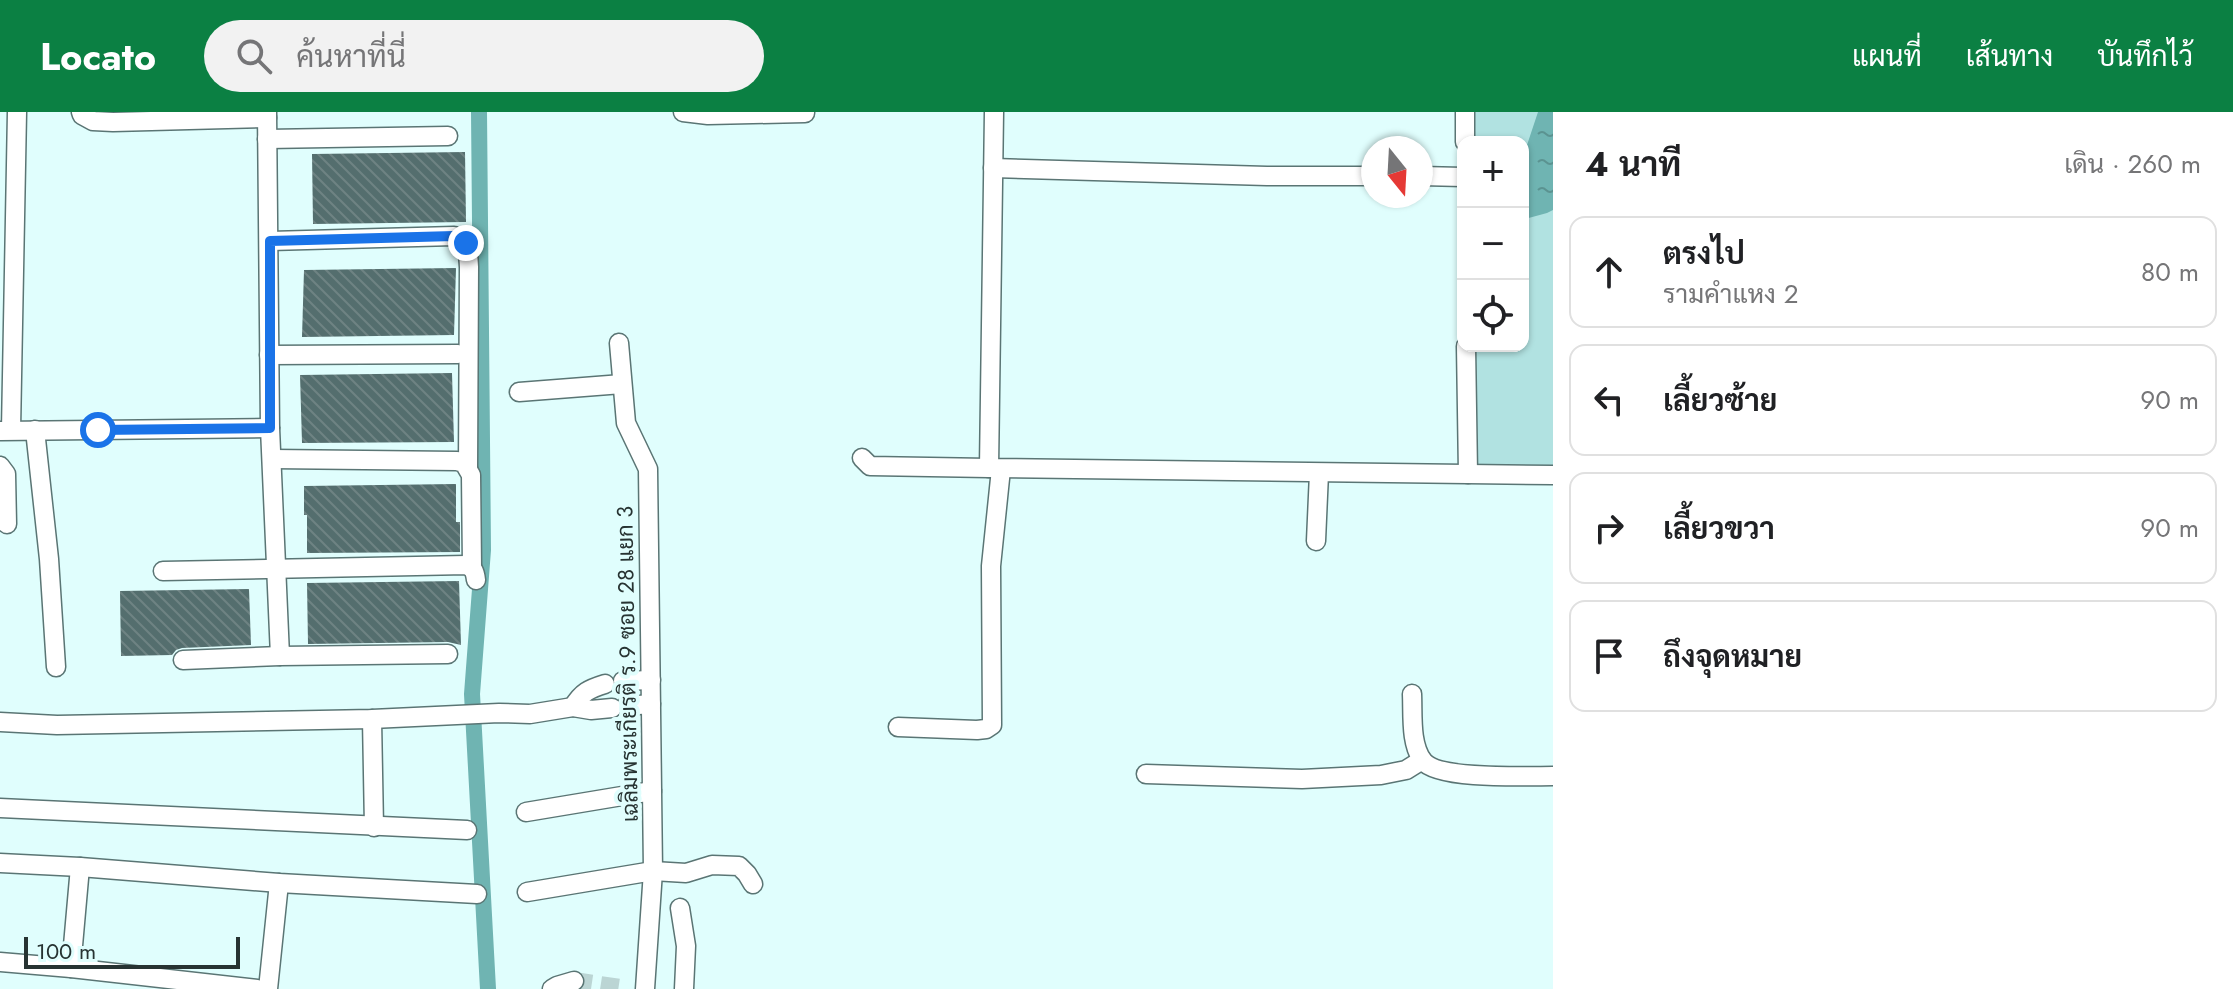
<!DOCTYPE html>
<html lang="th">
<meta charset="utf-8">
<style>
:root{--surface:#fff;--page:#f2f2f2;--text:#202124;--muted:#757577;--line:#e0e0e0;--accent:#0b8043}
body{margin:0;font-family:Jost,Sarabun,sans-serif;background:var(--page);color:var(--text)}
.controls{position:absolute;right:24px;top:24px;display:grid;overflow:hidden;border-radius:16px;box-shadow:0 2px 6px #0004}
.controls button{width:72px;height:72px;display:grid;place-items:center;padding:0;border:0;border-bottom:2px solid var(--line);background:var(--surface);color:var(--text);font:40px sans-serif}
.compass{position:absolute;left:1361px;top:24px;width:72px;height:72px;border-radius:50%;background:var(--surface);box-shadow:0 2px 6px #0004;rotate:162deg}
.scale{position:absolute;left:24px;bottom:20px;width:216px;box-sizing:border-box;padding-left:8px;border:4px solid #273332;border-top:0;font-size:22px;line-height:28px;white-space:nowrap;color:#273332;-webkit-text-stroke:6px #e0fefd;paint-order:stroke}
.stop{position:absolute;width:24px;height:24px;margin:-18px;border:6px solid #1a73e8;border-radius:50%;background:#fff}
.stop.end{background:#1a73e8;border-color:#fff;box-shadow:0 2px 8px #0008}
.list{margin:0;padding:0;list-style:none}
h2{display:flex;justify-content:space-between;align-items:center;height:104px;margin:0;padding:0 32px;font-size:34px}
h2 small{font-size:26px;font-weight:400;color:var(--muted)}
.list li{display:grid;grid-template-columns:52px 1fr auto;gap:24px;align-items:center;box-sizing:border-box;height:112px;margin:0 16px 16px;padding:0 16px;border:2px solid var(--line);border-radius:16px}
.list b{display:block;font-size:30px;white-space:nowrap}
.list p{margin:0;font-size:26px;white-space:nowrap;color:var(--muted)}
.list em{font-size:26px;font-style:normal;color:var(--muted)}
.icon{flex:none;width:44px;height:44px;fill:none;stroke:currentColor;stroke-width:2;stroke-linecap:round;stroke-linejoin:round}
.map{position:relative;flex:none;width:1553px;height:877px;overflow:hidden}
header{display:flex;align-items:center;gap:48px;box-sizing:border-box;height:112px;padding:0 40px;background:var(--accent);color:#fff}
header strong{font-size:38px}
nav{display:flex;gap:44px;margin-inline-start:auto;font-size:28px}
.search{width:560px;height:72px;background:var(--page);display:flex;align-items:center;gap:20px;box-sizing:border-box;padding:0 28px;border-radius:44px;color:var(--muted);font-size:30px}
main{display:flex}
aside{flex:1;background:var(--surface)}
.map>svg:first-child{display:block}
.green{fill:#b1e2e1}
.water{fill:url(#water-ripples)}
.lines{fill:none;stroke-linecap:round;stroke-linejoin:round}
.canal{stroke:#6fb4b2;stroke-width:16}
.building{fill:url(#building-back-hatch)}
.minor-tunnel{stroke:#bbd5d4;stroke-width:18;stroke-dasharray:18 9;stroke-linecap:butt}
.minor-casing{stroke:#5a7574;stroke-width:21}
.minor{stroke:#fff;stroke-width:18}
.route{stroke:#1a73e8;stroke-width:10}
.labels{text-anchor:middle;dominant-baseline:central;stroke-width:8;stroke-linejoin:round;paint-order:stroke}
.street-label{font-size:22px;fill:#273332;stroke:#e0fefd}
</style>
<header>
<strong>Locato</strong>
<div class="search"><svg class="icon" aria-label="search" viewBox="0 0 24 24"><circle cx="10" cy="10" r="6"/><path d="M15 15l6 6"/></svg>ค้นหาที่นี่</div>
<nav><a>แผนที่</a><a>เส้นทาง</a><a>บันทึกไว้</a></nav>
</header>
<main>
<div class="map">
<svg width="1553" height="877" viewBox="0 0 1553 877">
<defs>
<pattern id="water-ripples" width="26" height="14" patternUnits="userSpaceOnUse" patternTransform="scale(2)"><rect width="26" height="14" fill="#6fb4b2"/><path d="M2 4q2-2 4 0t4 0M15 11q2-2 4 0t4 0" fill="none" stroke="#5b9391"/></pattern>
<pattern id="building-back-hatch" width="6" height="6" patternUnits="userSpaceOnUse" patternTransform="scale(2)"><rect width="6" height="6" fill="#546e6e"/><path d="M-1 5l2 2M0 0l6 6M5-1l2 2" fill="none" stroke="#6e8383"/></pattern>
</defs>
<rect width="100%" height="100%" fill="#e0fefd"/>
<!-- green -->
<path class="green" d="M 1474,0 L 1553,0 L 1553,361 L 1474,360 L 1474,234 L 1523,234 L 1523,30 L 1474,30 Z"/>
<!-- water -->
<path class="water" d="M 1538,0 L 1553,0 L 1553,98 L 1547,101 L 1525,107 L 1523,105 L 1523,45 Z"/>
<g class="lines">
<!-- canal -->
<path class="canal" d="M 479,0 L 483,438 L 472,582 L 488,877"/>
</g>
<!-- building -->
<g class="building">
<path d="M 465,40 L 466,110 L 313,112 L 312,42 Z"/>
<path d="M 456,156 L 454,223 L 302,225 L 304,158 Z"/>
<path d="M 452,261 L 454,330 L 302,331 L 300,263 Z"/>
<path d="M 456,372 L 456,410 L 460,410 L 460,440 L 307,441 L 307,403 L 304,403 L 304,374 Z"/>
<path d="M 459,469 L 461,533 L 448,530 L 308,532 L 307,471 Z"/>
<path d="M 249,477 L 251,533 L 182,536 L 176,538 L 172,543 L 121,544 L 120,479 Z"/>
</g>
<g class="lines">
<!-- minor-tunnel -->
<path class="minor-tunnel" d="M 574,869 L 627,877"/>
<!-- minor casing -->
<g class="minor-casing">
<g id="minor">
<path d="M 81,0 L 82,3 L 93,9 L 113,10 L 267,6"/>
<path d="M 267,0 L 270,316 L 280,544 L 448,542"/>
<path d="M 683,0 L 708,3 L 805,1"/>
<path d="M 994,0 L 989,356 L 1553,363"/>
<path d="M 267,27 L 448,24"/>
<path d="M 1465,30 L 1465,0"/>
<path d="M 993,56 L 1267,64 L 1373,64"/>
<path d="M 1421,64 L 1463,65"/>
<path d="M 270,129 L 454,124 C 469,129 468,141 469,155 L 468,356"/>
<path d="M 619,231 L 626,311 L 648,357 L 653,759 L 645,877"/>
<path d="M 1466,234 L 1468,362"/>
<path d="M 269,243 L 458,242"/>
<path d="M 519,280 L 622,272"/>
<path d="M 11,318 L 17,0"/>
<path d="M 35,318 L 49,447 L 56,555"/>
<path d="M 1,319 L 270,316"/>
<path d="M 862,346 L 870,354 L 989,356"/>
<path d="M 272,347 L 457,349 L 464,351 L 471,363 L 472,455"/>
<path d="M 0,354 L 6,362 L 7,412"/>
<path d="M 1316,429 L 1319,361"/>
<path d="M 163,459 L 466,453 C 474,456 475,460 476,468"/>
<path d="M 183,548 L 280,544"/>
<path d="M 623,569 L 651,568"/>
<path d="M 1412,582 C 1413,603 1410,632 1423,649 C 1438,668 1527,664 1553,664"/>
<path d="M 626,594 L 651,592"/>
<path d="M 573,595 C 582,580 589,577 605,572"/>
<path d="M 372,607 L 374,715"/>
<path d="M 0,610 L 57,613 L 372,607 L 499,601 L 530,602 L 573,595 L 591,598 L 612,596"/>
<path d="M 898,615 L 977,618 L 986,617 L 992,613 L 991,454 L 1001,357"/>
<path d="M 1146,662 L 1302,667 L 1381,663 L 1406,658 L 1422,648"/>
<path d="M 0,696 L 467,718"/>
<path d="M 526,700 L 652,679"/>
<path d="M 0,751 L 80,755 L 279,771 L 477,782"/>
<path d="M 527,780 L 653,759 L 686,761 L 712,753 L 739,754 L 747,762 L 753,772"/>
<path d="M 680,796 L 686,834 L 684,877"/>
<path d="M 0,850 L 71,856 L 257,877"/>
<path d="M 71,856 L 80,755"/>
<path d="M 268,877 L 279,771"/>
<path d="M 552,877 L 557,874 L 574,869"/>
</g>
</g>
<!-- minor -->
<use href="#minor" class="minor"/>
</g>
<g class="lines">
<!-- route -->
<path class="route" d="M 98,318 L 270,316 L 270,129 L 454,124 L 466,131"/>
</g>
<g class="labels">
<!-- street labels -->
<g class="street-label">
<text transform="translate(627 552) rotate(-91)">เฉลิมพระเกียรติ ร.9 ซอย 28 แยก 3</text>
</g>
</g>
</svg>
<div class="controls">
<button>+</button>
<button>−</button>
<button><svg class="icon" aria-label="locate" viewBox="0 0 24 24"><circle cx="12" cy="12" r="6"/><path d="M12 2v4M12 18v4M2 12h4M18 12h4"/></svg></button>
</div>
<svg class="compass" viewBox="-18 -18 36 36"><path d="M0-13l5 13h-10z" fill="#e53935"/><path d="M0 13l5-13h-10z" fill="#757577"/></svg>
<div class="scale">100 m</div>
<div class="stop" style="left:98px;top:318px"></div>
<div class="stop end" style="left:466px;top:131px"></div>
</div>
<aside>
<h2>4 นาที<small>เดิน · 260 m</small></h2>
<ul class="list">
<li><svg class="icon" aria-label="ahead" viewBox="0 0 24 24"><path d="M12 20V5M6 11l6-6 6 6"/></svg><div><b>ตรงไป</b><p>รามคำแหง 2</p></div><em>80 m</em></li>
<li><svg class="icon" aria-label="left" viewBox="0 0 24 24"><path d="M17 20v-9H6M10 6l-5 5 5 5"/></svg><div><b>เลี้ยวซ้าย</b></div><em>90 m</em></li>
<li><svg class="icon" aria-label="right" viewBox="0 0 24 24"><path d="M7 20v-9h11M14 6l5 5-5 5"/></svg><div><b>เลี้ยวขวา</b></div><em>90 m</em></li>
<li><svg class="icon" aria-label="arrive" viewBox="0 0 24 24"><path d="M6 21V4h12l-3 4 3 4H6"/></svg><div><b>ถึงจุดหมาย</b></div></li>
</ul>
</aside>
</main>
